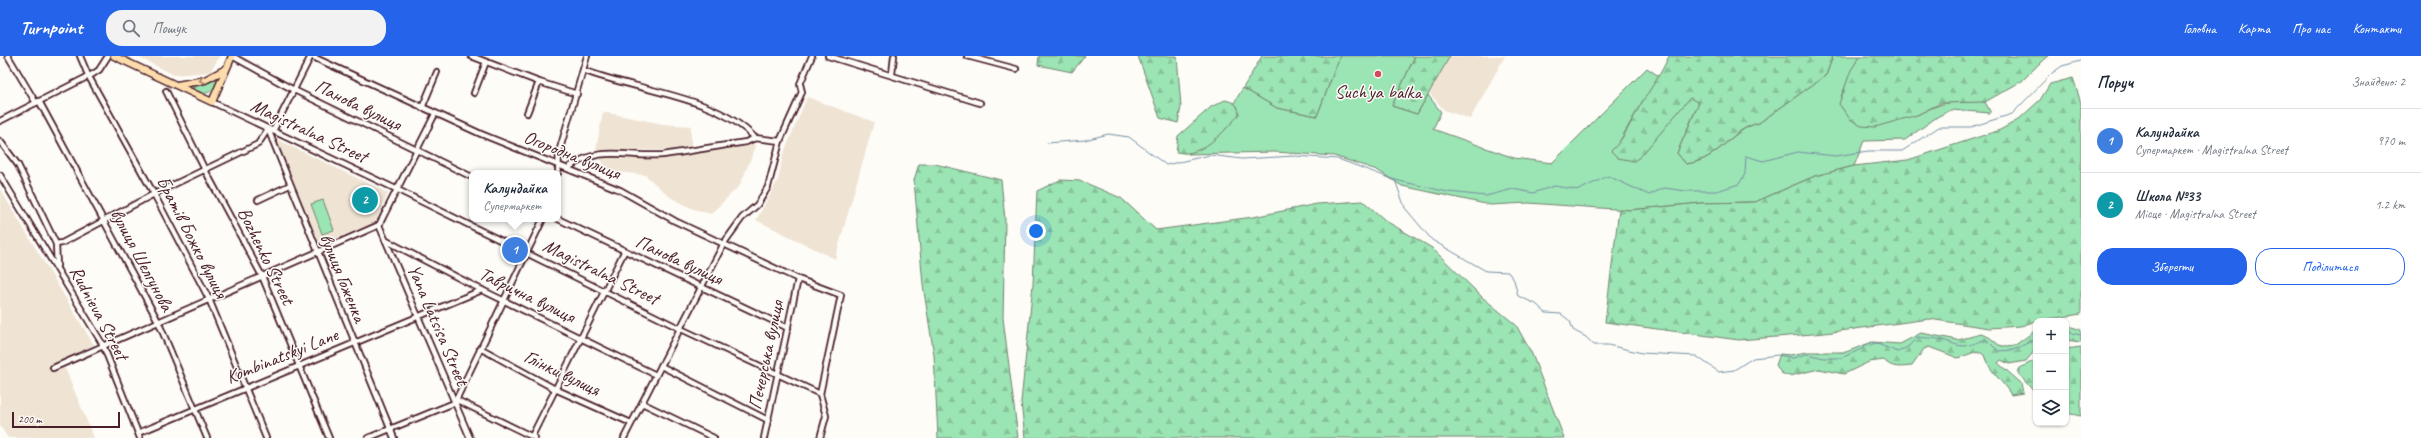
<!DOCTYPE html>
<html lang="uk">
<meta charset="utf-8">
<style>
:root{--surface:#fff;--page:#f2f2f3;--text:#1f2937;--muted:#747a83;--line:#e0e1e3;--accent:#2563eb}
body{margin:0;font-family:Caveat,sans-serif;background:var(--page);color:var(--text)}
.controls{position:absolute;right:12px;bottom:12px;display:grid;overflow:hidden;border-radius:8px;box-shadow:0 1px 3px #0004}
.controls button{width:36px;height:36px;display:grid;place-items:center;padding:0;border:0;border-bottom:1px solid var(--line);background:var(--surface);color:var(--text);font:20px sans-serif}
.scale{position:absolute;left:12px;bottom:10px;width:108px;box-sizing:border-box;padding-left:4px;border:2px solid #4a1f2b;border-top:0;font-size:11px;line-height:14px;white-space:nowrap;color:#4a1f2b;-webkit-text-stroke:3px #fdfcf7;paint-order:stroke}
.you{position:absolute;left:1036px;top:175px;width:14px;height:14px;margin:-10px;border:3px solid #fff;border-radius:50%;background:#1a73e8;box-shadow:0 0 0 6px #1a73e833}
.badge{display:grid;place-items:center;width:26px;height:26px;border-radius:50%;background:var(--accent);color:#fff;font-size:13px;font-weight:700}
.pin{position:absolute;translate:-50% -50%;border:2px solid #fff;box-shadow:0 1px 4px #0006}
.popup{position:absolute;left:469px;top:114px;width:92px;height:52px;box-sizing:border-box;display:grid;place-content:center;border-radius:8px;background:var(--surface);filter:drop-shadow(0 1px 3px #0005);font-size:13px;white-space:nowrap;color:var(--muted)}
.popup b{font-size:15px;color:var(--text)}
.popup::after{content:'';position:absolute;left:50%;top:100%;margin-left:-8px;border:8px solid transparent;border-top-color:var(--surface)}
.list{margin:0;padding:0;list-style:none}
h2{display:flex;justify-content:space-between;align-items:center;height:52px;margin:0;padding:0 16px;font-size:17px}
h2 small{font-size:13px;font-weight:400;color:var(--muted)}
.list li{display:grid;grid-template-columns:26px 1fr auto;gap:12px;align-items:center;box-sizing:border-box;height:64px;padding:0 16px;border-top:1px solid var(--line)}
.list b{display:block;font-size:15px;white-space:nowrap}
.list p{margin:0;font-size:13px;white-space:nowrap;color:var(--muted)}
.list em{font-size:13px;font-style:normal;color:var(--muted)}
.actions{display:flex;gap:8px;padding:12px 16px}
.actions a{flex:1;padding:9px 0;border:1px solid var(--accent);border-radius:16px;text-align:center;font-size:14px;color:var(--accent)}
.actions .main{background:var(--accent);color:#fff}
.icon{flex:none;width:22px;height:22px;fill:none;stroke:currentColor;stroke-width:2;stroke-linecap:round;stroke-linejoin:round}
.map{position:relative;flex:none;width:2081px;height:382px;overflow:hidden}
header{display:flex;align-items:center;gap:24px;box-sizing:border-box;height:56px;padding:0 20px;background:var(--accent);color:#fff}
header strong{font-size:19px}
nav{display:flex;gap:22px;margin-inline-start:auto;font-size:14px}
.search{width:280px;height:36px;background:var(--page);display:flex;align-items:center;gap:10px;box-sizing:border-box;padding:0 14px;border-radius:16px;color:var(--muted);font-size:15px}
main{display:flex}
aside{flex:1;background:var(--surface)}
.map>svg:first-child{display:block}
.built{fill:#efe4d4}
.grass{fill:#9be4b3;stroke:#72826f}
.forest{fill:url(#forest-firs);stroke:#72826f}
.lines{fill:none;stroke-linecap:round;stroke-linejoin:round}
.stream{stroke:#768fa4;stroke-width:1}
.minor-casing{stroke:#4a1f2b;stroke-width:8}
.major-casing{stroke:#4a1f2b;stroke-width:9}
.minor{stroke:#fdfcf7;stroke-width:4.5}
.major{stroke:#fddcac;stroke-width:6}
.oneway{stroke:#a47e6c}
.poi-dot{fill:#d1495b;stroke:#fdfcf7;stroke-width:1.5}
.labels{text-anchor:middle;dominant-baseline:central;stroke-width:3;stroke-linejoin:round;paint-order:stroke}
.poi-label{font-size:19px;fill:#4a1f2b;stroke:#fdfcf7}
.street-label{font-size:19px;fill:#4a1f2b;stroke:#fdfcf7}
</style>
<header>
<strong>Turnpoint</strong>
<div class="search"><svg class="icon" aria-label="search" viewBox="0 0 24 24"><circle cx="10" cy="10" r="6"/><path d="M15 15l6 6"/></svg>Пошук</div>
<nav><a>Головна</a><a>Карта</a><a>Про нас</a><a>Контакти</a></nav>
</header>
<main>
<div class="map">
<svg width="2081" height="382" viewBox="0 0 2081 382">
<defs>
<pattern id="forest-firs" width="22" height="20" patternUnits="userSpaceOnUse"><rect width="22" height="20" fill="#9be4b3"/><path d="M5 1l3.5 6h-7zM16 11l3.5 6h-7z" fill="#87c39a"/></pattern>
</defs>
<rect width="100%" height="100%" fill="#fdfcf7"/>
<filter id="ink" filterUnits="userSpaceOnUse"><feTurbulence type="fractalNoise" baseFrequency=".025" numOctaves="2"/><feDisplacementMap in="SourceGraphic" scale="8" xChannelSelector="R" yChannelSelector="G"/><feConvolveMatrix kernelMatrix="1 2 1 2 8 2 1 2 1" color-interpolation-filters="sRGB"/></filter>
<g filter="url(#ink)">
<!-- built -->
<g class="built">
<path d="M 136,0 L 220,0 L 210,16 L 174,19 Z"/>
<path d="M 1450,0 L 1505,0 L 1470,63 L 1444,54 L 1429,37 Z"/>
<path d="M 807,41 L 874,66 L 835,203 L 756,164 L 778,124 L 783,99 Z"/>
<path d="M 603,56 L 663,68 L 691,70 L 691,91 L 667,94 L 596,94 Z"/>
<path d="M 276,83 L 388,137 L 376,166 L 320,189 Z"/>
<path d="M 752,88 L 756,90 L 740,129 L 711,158 L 693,153 L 670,141 L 645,119 L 608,115 L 601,104 L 601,100 L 665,100 Z"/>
<path d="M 0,133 L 94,289 L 49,310 L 52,317 L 65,312 L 94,382 L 8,382 L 0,370 Z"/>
</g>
<!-- grass -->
<g class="grass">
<path d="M 1340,0 L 1415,0 L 1392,50 L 1417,58 L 1428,39 L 1441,56 L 1433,73 L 1514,102 L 1552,107 L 1647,12 L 1660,21 L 1642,46 L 1617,90 L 1690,42 L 1699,46 L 1677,97 L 1686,108 C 1722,103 1729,74 1759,67 L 1826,19 L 1833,0 L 1860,0 L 1841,40 L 1917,59 C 1942,46 1956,43 1985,46 L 1991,57 L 1951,54 L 1937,61 L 1905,84 L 1864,85 L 1854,110 L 1815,120 L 1755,146 L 1701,147 L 1629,154 L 1528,147 L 1490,149 L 1402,130 L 1377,114 L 1334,100 L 1275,96 L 1188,98 L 1222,76 L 1238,51 L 1234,47 L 1243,32 L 1277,52 L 1317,60 Z"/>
<path d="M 219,23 C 212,37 206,42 192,32 Z"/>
<path d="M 323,144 L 334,174 L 322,178 L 311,148 Z"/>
</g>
<!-- forest -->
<g class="forest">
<path d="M 1039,0 L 1085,0 L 1072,16 L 1038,9 Z"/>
<path d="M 1138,0 L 1177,0 L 1181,51 L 1178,67 L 1160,62 Z"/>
<path d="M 1262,0 L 1340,0 L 1317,60 L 1277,52 L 1243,32 Z"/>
<path d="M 1415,0 L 1450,0 L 1417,58 L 1392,50 Z"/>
<path d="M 1669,0 L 1833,0 L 1826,19 L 1759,67 C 1729,73 1722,103 1686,108 L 1677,97 L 1699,47 L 1690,42 L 1641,100 L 1634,105 L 1618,102 L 1611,95 C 1624,84 1632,63 1641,48 C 1651,32 1661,18 1669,0 Z"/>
<path d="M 1860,0 L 2049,0 L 2044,3 L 2022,25 L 1985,46 L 1941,47 L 1917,59 L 1875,71 L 1861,70 L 1850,63 L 1839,48 L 1851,14 Z"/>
<path d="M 2073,22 L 2081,47 L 2081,258 L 2036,265 L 2021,270 L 1989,272 L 1929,263 L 1825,277 L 1739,284 L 1605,266 L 1619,153 L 1629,154 L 1701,147 L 1755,146 L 1815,120 L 1854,110 L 1908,104 L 2000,74 L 2018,64 L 2040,44 L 2050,28 Z"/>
<path d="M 1225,44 C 1234,46 1238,48 1239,58 C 1228,72 1208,94 1188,97 C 1185,98 1179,96 1176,96 L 1178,80 L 1211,51 Z"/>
<path d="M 919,108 L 935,108 L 1001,124 L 1005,164 L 1003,262 L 1018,382 L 938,382 L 934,299 L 923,229 L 914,124 Z"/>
<path d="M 1060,124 L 1081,125 L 1121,142 L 1156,174 L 1253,161 L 1317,148 L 1363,145 L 1386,165 L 1432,192 L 1482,241 L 1516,269 L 1532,298 L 1564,382 L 1025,382 L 1021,346 L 1033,228 L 1037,135 Z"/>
<path d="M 2066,269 L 2081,274 L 2081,286 L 2066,284 Z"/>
<path d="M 2036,274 L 2036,293 L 2026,305 L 2009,308 L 2001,304 L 1998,307 L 2021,327 L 2023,337 L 2011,339 C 2003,325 1988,314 1984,299 L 1978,295 L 1958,302 L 1929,291 L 1924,293 L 1912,310 C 1901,311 1892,313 1884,304 L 1869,306 L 1844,318 L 1819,313 L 1789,320 L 1781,317 L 1776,309 L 1780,298 L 1790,299 L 1807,296 L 1846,296 L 1872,286 L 1900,288 L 1921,277 L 1958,284 L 1981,278 L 1989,281 L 1999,289 L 2006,291 L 2014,290 Z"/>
<path d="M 2081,291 L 2081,360 L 2066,357 L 2066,293 Z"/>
<path d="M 2036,304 L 2036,338 L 2017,316 L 2019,312 Z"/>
</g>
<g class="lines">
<!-- stream -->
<g class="stream">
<path d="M 1047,87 L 1085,84 L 1108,78 L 1129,81 L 1166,109 L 1210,99 L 1242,103 L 1295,100 L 1338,103 L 1395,124 L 1448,136 L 1486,140 L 1513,133 L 1533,137 L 1554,130 L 1579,134 L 1608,120 L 1649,139 L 1664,132 L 1686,135 L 1717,135 L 1739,128 L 1745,118 L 1746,100 L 1763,105 L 1798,96 L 1836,100 L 1868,95 L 1902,95 L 1939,71 L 1971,71 L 2012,58 L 2051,18 L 2062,10 L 2081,5"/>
<path d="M 1395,124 L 1405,152 L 1432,184 L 1486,215 L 1508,216 L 1514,224 L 1518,240 L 1536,248 L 1546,257 L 1561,258 L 1570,265 L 1573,274 L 1586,281 L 1594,289 L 1608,289 L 1642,297 L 1696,300 L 1719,316 L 1734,314 L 1753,302 L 1778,299 L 1793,302 L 1807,298 L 1824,302 L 1841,302 L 1875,287 L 1898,296 L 1909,290 L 1917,281 C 1925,282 1935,282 1943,284 C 1964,292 1964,292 1986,283 L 1998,295 L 2013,294 L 2036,283"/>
<path d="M 2066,276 L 2081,279"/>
</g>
<!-- minor casing -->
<g class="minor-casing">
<g id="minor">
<path d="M 8,0 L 36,47"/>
<path d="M 80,0 L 88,19 L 154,138 L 209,243 L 266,382"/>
<path d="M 232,0 L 292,33 L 472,121"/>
<path d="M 311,0 L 481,78 L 620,134 L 675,165 L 798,223 L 841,239 L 820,338 L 826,360 L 820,382"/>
<path d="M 471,0 L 539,26 L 577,38"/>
<path d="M 828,0 L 980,47"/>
<path d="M 967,0 L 1016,13"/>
<path d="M 583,14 C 636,35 715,39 755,82"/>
<path d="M 892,18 L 894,0"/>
<path d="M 166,35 L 205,114 L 262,220 L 329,382"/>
<path d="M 474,37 L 486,6"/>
<path d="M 39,45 L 158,265 L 207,382"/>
<path d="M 212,46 L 396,133 L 679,272 L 820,338"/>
<path d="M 422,52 L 437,16"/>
<path d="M 527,57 L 539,26"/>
<path d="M 0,65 L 93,18 L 99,14 L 108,0"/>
<path d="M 268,73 L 394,382"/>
<path d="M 273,75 L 311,0"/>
<path d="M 0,85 L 18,109 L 56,188 L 57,210"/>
<path d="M 568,112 C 599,88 629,102 663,99 C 691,95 718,90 746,86 L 755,82 L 780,85"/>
<path d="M 558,117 L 559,96 L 587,0"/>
<path d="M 0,119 L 103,289 L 140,382"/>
<path d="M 258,144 L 290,129"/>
<path d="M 558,163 L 788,272"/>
<path d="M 379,169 L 470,382"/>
<path d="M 379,169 L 435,58"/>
<path d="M 385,184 L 482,234 L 656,319"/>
<path d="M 56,188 L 62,187 L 154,138 L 258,88 L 268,73"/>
<path d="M 480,292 L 555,333 L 631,367"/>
<path d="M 661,310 L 768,364"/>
<path d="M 53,312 L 379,169"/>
<path d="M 455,346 L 543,163"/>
<path d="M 642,347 L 714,382"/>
<path d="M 138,377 L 482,234"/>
<path d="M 532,380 L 624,196"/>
<path d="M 368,382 L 459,345 L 535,382"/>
<path d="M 624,382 L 724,187 L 742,162 L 757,149 L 768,131 L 780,85 L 802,36 L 800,28 L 812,0"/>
<path d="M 764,382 L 798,223"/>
</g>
</g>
<!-- major casing -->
<g class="major-casing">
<g id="major">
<path d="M 114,0 L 212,46 L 232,0"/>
<path d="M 177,29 L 205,24 L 226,13"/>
</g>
</g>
<!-- minor -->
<use href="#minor" class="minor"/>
<!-- major -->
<use href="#major" class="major"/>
</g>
<!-- one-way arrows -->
<defs><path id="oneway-chevron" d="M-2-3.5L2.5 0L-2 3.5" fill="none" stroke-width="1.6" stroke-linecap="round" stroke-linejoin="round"/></defs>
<use class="oneway" href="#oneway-chevron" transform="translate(202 24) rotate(163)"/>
</g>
<!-- markers -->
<circle class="poi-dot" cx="1378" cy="18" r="4"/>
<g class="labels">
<!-- poi labels -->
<g class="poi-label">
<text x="1378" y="36">Such'ya balka</text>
</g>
<!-- street labels -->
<g class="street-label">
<text transform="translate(358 49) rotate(26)">Панова вулиця</text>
<text transform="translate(309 75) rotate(25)">Magistralna Street</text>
<text transform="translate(572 99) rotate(22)">Огородна вулиця</text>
<text transform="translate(192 181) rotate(63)">Братів Божко вулиця</text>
<text transform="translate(266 200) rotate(64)">Bozhenko Street</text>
<text transform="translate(142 204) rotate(62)">вулиця Шелгунова</text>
<text transform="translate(679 204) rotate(25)">Панова вулиця</text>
<text transform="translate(601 216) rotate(26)">Magistralna Street</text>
<text transform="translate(343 222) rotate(68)">вулиця Гоженка</text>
<text transform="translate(527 239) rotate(26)">Таврична вулиця</text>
<text transform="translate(99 257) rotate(62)">Rudnieva Street</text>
<text transform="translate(438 269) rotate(67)">Yana Latsisa Street</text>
<text transform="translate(766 299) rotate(-78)">Печерська вулиця</text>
<text transform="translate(282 300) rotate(-22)">Kombinatskyi Lane</text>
<text transform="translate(562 317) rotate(26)">Глінки вулиця</text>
</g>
</g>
</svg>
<div class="controls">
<button>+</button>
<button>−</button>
<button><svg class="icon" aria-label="layers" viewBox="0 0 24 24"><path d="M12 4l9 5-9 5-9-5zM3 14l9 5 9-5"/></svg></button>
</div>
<div class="scale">200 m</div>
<div class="you"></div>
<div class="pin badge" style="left:515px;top:194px;background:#3f7fe0">1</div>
<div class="popup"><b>Калундайка</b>Супермаркет</div>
<div class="pin badge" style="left:365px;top:144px;background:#0f9aa8">2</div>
</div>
<aside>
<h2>Поруч<small>Знайдено: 2</small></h2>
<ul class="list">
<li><span class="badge" style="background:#3f7fe0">1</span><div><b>Калундайка</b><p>Супермаркет · Magistralna Street</p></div><em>970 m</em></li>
<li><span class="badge" style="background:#0f9aa8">2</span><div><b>Школа №33</b><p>Місце · Magistralna Street</p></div><em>1.2 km</em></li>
</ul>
<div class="actions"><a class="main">Зберегти</a><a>Поділитися</a></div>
</aside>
</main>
